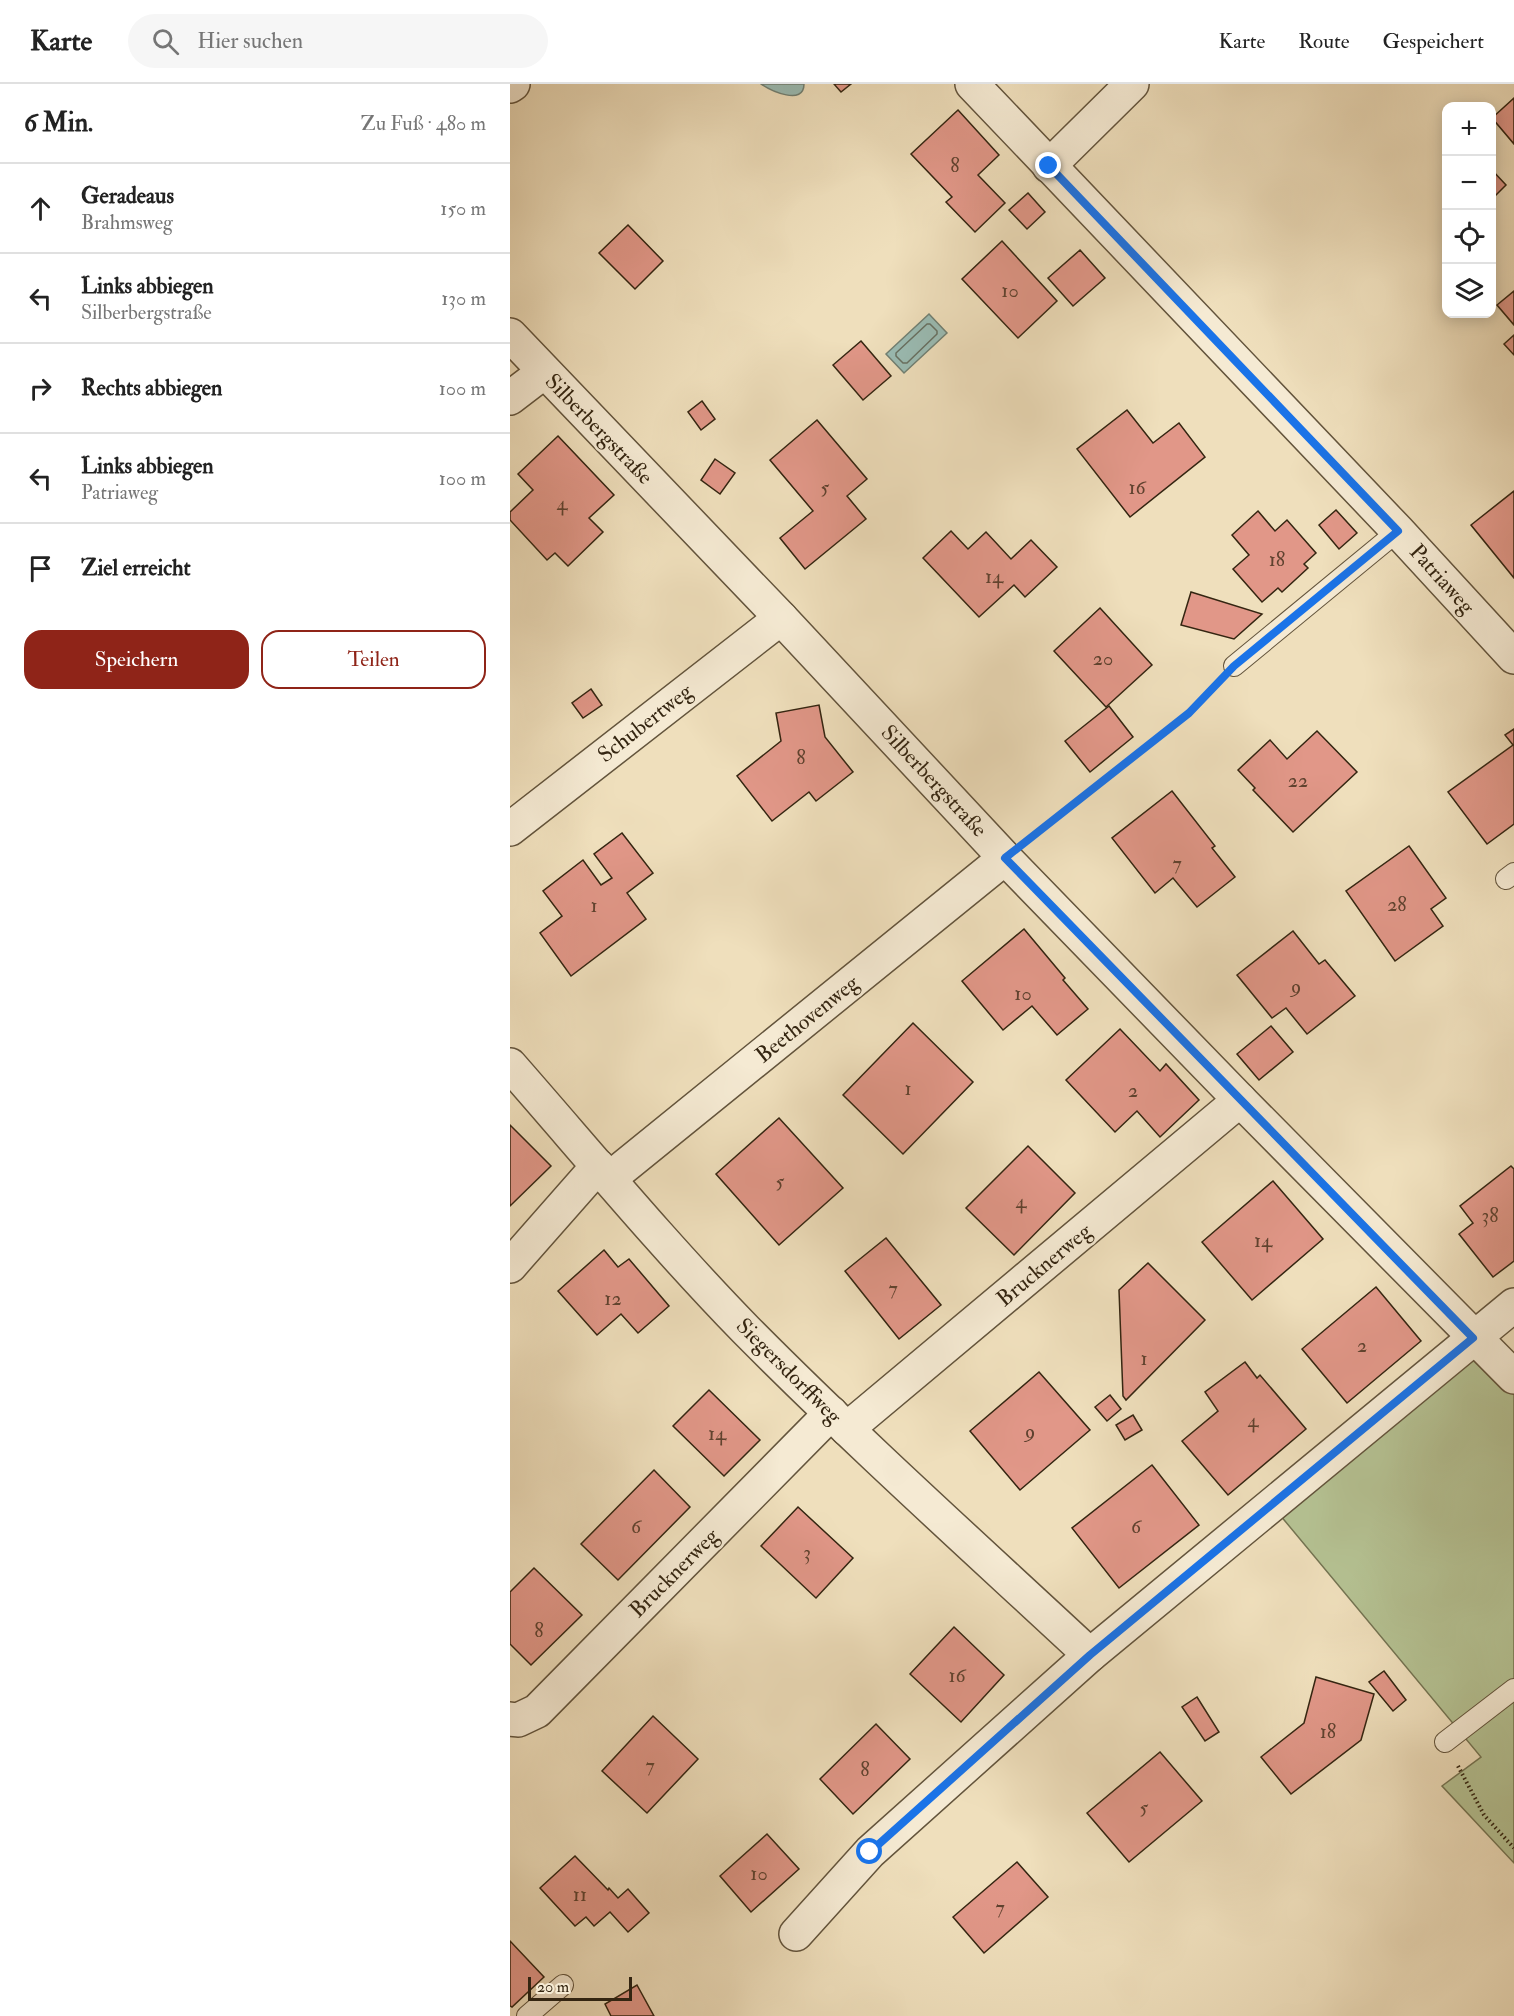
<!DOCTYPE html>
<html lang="de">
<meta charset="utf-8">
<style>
:root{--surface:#fff;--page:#f6f6f6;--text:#222;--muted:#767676;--line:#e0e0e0;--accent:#8f2418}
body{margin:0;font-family:"IM FELL Double Pica",serif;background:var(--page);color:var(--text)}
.controls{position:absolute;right:18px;top:18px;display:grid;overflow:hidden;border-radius:12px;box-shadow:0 3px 15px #0003}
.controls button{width:54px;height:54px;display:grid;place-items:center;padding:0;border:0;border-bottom:2px solid var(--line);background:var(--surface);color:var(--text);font:30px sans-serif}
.scale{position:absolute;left:18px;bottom:15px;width:104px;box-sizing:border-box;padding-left:6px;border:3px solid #342511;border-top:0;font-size:16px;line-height:21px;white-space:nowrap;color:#342511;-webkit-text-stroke:4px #f5ead3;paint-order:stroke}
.stop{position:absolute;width:18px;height:18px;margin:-14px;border:4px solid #1a73e8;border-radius:50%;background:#fff}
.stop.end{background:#1a73e8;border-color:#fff;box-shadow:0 2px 6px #0008}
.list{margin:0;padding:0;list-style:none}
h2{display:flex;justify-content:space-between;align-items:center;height:78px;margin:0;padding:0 24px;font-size:26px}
h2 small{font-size:20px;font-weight:400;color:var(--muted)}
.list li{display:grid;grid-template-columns:39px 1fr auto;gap:18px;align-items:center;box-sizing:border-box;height:90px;padding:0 24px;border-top:2px solid var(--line)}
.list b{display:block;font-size:22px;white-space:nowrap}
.list p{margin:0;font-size:20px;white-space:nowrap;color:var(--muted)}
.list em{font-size:20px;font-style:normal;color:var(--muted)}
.actions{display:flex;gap:12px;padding:18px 24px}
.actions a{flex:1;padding:14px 0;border:2px solid var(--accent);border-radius:18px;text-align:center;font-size:21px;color:var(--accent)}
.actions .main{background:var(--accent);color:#fff}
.icon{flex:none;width:33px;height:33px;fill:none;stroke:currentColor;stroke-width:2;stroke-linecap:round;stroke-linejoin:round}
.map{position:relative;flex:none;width:1004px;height:1932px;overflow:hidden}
header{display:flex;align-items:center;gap:36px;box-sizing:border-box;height:84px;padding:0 30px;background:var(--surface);border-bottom:2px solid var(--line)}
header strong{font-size:28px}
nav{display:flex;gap:33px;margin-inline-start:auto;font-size:21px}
.search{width:420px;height:54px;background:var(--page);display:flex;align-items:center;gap:15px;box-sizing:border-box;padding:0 21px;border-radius:33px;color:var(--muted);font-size:22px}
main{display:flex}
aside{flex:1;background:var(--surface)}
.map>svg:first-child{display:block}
.green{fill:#b5c293;stroke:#747452;stroke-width:1.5}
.water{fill:#9abcb4;stroke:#718073;stroke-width:1.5}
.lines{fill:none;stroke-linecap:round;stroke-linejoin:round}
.shore{stroke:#677062;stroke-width:1.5}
.building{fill:#e19788;stroke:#342511;stroke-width:1.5}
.service-casing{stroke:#63543c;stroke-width:22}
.minor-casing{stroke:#63543c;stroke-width:36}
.tertiary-casing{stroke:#63543c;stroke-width:36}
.path{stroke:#342511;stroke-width:4;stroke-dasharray:1.5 3;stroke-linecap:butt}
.service{stroke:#f5ead3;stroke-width:20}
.minor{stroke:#f5ead3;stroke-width:33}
.tertiary{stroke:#f5ead3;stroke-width:33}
.route{stroke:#1a73e8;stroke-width:8}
.labels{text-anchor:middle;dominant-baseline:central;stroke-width:5;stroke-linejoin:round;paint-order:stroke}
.number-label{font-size:20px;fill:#5f422f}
.street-label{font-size:22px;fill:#342511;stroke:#f5ead3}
</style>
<header>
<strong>Karte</strong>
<div class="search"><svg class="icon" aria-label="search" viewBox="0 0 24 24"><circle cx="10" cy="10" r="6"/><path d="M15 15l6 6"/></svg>Hier suchen</div>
<nav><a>Karte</a><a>Route</a><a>Gespeichert</a></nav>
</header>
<main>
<aside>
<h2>6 Min.<small>Zu Fuß · 480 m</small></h2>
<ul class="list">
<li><svg class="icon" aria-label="ahead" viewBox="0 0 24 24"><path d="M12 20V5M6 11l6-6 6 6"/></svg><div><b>Geradeaus</b><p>Brahmsweg</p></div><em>150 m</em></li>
<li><svg class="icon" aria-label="left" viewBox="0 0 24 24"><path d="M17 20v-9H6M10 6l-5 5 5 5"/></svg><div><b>Links abbiegen</b><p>Silberbergstraße</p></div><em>130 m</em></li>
<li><svg class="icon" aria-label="right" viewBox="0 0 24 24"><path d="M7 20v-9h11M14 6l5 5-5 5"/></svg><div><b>Rechts abbiegen</b></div><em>100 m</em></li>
<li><svg class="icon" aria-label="left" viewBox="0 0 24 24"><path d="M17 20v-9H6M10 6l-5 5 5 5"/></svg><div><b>Links abbiegen</b><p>Patriaweg</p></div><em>100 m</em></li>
<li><svg class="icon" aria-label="arrive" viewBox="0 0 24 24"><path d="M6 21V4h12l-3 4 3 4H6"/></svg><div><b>Ziel erreicht</b></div></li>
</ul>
<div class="actions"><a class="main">Speichern</a><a>Teilen</a></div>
</aside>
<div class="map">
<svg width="1004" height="1932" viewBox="0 0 1004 1932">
<rect width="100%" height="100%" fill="#efdfbc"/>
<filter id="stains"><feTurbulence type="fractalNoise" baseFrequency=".00333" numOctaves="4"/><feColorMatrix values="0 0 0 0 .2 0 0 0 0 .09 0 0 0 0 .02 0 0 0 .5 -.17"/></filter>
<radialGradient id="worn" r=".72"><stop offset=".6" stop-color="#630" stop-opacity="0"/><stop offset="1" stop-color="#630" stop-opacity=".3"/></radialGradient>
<!-- green -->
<path class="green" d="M 968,1265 L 1004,1303 L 1004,1779 L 932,1702 L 971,1673 L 770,1431 Z"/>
<!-- water -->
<g class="water">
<path d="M 251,0 L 294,0 C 294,22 261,7 251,0 Z"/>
<path d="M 419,230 L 437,249 L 394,289 L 376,270 Z"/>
</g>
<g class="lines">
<!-- shore -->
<path class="shore" d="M 417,240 L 420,240 L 427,247 L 427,250 L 397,279 L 393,279 L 386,272 L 386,269 Z"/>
</g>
<!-- building -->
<g class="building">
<path d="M 324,0 L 341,0 L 331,8 Z"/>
<path d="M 1004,14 L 1004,60 L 982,34 Z"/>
<path d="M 448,26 L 489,71 L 468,91 L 495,119 L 465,148 L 436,118 L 442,113 L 401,70 Z"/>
<path d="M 982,86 L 996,101 L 982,115 Z"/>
<path d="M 518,109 L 535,128 L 517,145 L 499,126 Z"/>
<path d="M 118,141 L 153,177 L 125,205 L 89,169 Z"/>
<path d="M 492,157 L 547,217 L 508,254 L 452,195 Z"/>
<path d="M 570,166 L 595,194 L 563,222 L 538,194 Z"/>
<path d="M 1004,207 L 1004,241 L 987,221 Z"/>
<path d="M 1004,251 L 1004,271 L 994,260 Z"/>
<path d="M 351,257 L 381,292 L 353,316 L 323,281 Z"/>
<path d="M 192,317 L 205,335 L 191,346 L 178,328 Z"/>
<path d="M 617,326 L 643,359 L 669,339 L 695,373 L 620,433 L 567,365 Z"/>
<path d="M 307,336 L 357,395 L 337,412 L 356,435 L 295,485 L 270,454 L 303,427 L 260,376 Z"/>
<path d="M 48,352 L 104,411 L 79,434 L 93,448 L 58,482 L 45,469 L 37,476 L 0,436 L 0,428 L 23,406 L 8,390 Z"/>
<path d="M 205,375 L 225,389 L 210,410 L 191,396 Z"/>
<path d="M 1004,407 L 1004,494 L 961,441 Z"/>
<path d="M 826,426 L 847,449 L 829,465 L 809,441 Z"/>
<path d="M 748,427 L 765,447 L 777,436 L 806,469 L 794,480 L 798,484 L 772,508 L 768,504 L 752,518 L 723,485 L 739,471 L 722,451 Z"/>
<path d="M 441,447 L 458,465 L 476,448 L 501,475 L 521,456 L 547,483 L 515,513 L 504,501 L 469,533 L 413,474 Z"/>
<path d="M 681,508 L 752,530 L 724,555 L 671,541 Z"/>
<path d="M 590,524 L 642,581 L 596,623 L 544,567 Z"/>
<path d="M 81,605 L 92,621 L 73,634 L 62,619 Z"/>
<path d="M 309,621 L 315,653 L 343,688 L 306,717 L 299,708 L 262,737 L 227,692 L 271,657 L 266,629 Z"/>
<path d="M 599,622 L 623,653 L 580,688 L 555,657 Z"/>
<path d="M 1004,645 L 1004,740 L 977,760 L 938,708 L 1003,661 L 995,651 Z"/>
<path d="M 807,647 L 847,688 L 783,748 L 743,706 L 745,704 L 728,686 L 760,656 L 777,675 Z"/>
<path d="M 662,707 L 705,762 L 702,764 L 725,793 L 687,823 L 663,794 L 645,809 L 602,754 Z"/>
<path d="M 112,749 L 143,789 L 117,809 L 136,835 L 61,892 L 30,849 L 52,832 L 33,807 L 73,776 L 91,801 L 102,794 L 84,770 Z"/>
<path d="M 899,762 L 936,814 L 921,825 L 933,842 L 885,877 L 836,807 Z"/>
<path d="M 514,845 L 555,894 L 553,896 L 578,925 L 547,951 L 522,922 L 493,946 L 452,897 Z"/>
<path d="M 783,847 L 809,880 L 815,876 L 845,912 L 797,950 L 776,924 L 762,934 L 727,891 Z"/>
<path d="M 403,939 L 463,998 L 393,1070 L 333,1011 Z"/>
<path d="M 761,942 L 783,968 L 749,996 L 727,970 Z"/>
<path d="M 610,945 L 650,987 L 656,980 L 689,1016 L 650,1053 L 627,1027 L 605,1048 L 556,996 Z"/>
<path d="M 269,1034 L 333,1104 L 269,1161 L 206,1090 Z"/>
<path d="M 0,1041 L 41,1082 L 0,1122 Z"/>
<path d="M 518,1062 L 565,1109 L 504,1171 L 456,1124 Z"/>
<path d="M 1001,1082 L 1004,1085 L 1004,1177 L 983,1193 L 949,1150 L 963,1139 L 950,1122 Z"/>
<path d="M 763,1097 L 813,1155 L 742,1216 L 692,1158 Z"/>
<path d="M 376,1154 L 431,1221 L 389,1255 L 335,1187 Z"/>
<path d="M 94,1166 L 108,1183 L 119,1175 L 159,1222 L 128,1249 L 111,1230 L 87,1251 L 48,1207 Z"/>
<path d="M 638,1179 L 695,1236 L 616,1316 L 613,1312 L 609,1206 Z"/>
<path d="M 866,1203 L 911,1257 L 837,1319 L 792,1265 Z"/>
<path d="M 735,1278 L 747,1294 L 750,1291 L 796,1345 L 718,1411 L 672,1357 L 708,1327 L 695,1308 Z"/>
<path d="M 529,1288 L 580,1346 L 510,1406 L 460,1347 Z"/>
<path d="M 199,1306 L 250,1356 L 214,1392 L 163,1342 Z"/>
<path d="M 600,1311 L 611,1325 L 597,1337 L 585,1323 Z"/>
<path d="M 623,1331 L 632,1346 L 615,1356 L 606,1341 Z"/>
<path d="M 642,1381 L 689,1441 L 609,1504 L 562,1444 Z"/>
<path d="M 144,1386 L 180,1423 L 108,1496 L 71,1460 Z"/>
<path d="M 288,1423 L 343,1474 L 306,1514 L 251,1462 Z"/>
<path d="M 24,1484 L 72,1531 L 21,1581 L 0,1560 L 0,1508 Z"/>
<path d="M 444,1543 L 494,1591 L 451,1638 L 400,1590 Z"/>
<path d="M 874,1587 L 896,1616 L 883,1627 L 859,1598 Z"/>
<path d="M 806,1593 L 864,1610 L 851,1656 L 781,1710 L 751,1673 L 794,1639 Z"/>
<path d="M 687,1613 L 709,1648 L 695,1657 L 672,1623 Z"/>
<path d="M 143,1632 L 188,1675 L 137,1729 L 92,1687 Z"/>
<path d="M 366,1640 L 400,1675 L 343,1730 L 310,1695 Z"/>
<path d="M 650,1668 L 692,1717 L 619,1778 L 577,1729 Z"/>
<path d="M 257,1750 L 289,1785 L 241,1828 L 210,1792 Z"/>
<path d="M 65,1772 L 98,1806 L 99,1804 L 108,1814 L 118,1805 L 139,1829 L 118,1848 L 100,1828 L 84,1842 L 76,1833 L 65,1842 L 30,1804 Z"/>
<path d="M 507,1778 L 538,1813 L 474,1869 L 443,1833 Z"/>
<path d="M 0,1857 L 34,1893 L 2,1923 L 0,1922 Z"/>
<path d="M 127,1901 L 144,1932 L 101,1932 L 95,1920 Z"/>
</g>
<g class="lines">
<!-- service casing -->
<g class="service-casing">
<g id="service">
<path d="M 724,582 L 888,447"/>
<path d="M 996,795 L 1004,789"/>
<path d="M 935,1658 L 1004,1605"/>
<path d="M 17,1932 L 53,1901"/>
</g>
</g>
<!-- minor casing -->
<g class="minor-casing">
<g id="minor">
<path d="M 462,0 L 888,447 L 1004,573"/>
<path d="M 539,82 L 622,0"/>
<path d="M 0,251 L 271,534 L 495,774 L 730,1016 L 1004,1293"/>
<path d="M 0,314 L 34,288"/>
<path d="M 0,745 L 271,534"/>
<path d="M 0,981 C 78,1070 154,1162 236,1246 C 347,1358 465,1464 580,1571"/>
<path d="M 99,1095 L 495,774"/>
<path d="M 0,1182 L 88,1082"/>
<path d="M 337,1345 L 730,1016"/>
<path d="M 0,1635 L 8,1636 L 27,1627 L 321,1329"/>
<path d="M 286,1850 L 360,1768 L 580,1571 L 1004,1221"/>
</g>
</g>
<!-- tertiary casing -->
<g class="tertiary-casing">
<path id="tertiary" d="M 0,2 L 3,0"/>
</g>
<!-- path -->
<g class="path">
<path d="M 521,754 L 679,629 L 707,600"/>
<path d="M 948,1682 L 974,1731 L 1004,1764"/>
</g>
<!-- service -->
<use href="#service" class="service"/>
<!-- minor -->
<use href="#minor" class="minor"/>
<!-- tertiary -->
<use href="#tertiary" class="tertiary"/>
</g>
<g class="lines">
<!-- route -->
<path class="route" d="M 360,1768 L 580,1571 L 963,1254 L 495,774 L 679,629 L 724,582 L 888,447 L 539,82"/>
</g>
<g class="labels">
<!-- number labels -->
<g class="number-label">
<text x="445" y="81">8</text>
<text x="500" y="206">10</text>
<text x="315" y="403">5</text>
<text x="627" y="403">16</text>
<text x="52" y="419">4</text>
<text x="767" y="475">18</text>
<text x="484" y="492">14</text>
<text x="593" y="574">20</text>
<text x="291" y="673">8</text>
<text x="788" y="696">22</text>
<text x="667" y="779">7</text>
<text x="887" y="820">28</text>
<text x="84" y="821">1</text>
<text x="786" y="902">9</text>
<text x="513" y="909">10</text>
<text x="398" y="1004">1</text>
<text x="623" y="1006">2</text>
<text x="270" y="1097">5</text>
<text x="511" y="1117">4</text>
<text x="980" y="1131">38</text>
<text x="753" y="1156">14</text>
<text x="383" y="1204">7</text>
<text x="103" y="1214">12</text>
<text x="852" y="1261">2</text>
<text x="634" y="1274">1</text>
<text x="743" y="1336">4</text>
<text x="520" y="1347">9</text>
<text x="207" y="1349">14</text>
<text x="126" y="1442">6</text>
<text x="626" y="1442">6</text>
<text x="297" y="1468">3</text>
<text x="29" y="1546">8</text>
<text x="447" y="1591">16</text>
<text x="818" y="1647">18</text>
<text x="140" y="1681">7</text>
<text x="355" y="1685">8</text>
<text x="634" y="1723">5</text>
<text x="249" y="1789">10</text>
<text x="70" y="1810">11</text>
<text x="490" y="1823">7</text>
</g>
<!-- street labels -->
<g class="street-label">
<text transform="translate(89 345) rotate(46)">Silberbergstraße</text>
<text transform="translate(932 495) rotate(48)">Patriaweg</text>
<text transform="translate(135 639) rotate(-38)">Schubertweg</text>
<text transform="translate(424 697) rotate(47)">Silberbergstraße</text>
<text transform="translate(297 935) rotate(-39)">Beethovenweg</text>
<text transform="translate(534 1181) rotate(-40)">Brucknerweg</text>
<text transform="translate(279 1287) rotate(45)">Siegersdorffweg</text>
<text transform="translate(164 1489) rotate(-45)">Brucknerweg</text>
</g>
</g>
<rect width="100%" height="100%" filter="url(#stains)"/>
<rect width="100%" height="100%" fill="url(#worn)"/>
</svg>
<div class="controls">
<button>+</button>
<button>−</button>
<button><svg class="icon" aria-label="locate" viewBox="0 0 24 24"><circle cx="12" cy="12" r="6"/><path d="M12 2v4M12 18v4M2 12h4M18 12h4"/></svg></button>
<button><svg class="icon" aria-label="layers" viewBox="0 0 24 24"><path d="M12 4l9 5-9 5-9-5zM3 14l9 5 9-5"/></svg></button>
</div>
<div class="scale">20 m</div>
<div class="stop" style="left:360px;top:1768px"></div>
<div class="stop end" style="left:539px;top:82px"></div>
</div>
</main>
